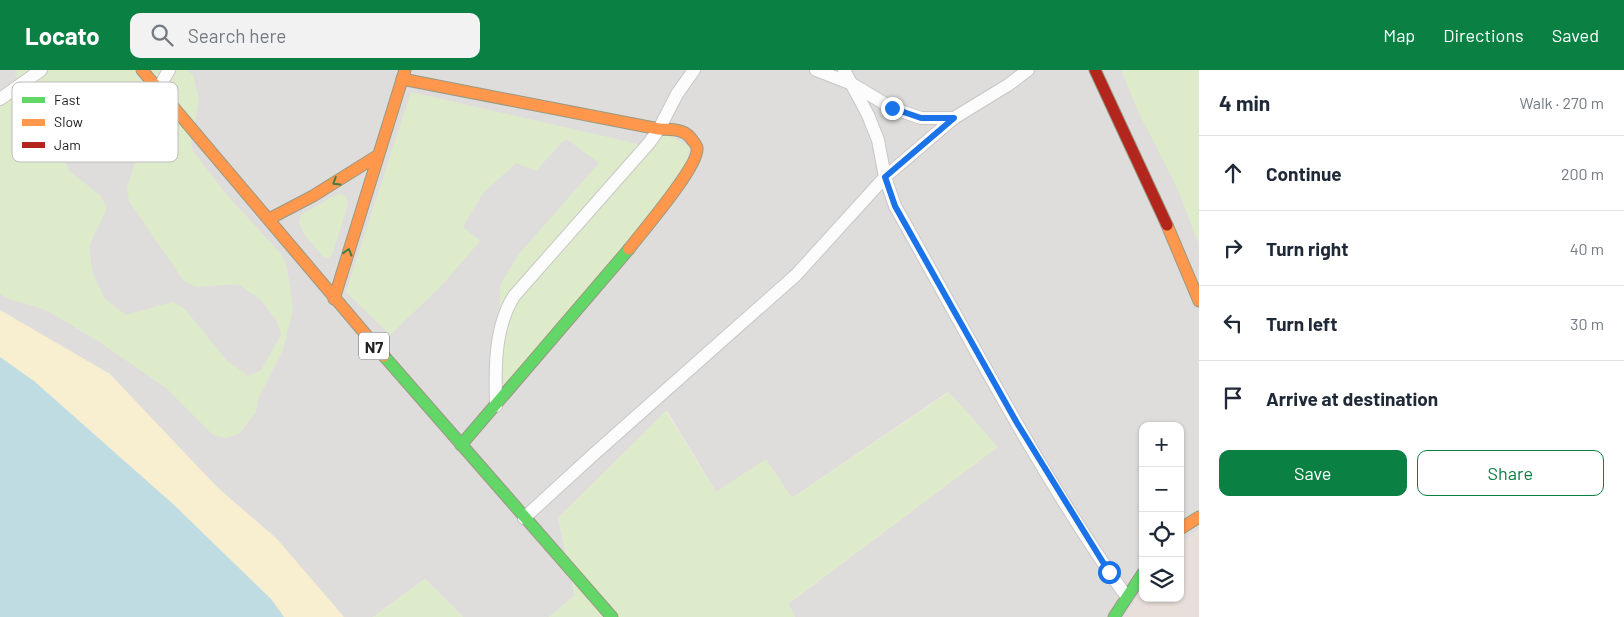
<!DOCTYPE html>
<meta charset="utf-8">
<style>
:root{--surface:#fff;--page:#f2f2f3;--text:#1f2937;--muted:#747a83;--line:#e0e1e3;--accent:#0b8043}
body{margin:0;font-family:Barlow,sans-serif;background:var(--page);color:var(--text)}
.controls{position:absolute;right:15px;bottom:15px;display:grid;overflow:hidden;border-radius:10px;box-shadow:0 1px 4px #0004}
.controls button{width:45px;height:45px;display:grid;place-items:center;padding:0;border:0;border-bottom:1px solid var(--line);background:var(--surface);color:var(--text);font:25px sans-serif}
.stop{position:absolute;width:15px;height:15px;margin:-11px;border:4px solid #1a73e8;border-radius:50%;background:#fff}
.stop.end{background:#1a73e8;border-color:#fff;box-shadow:0 1px 5px #0008}
.list{margin:0;padding:0;list-style:none}
h2{display:flex;justify-content:space-between;align-items:center;height:65px;margin:0;padding:0 20px;font-size:21px}
h2 small{font-size:16px;font-weight:400;color:var(--muted)}
.list li{display:grid;grid-template-columns:32px 1fr auto;gap:15px;align-items:center;box-sizing:border-box;height:75px;padding:0 20px;border-top:1px solid var(--line)}
.list b{display:block;font-size:19px;white-space:nowrap}
.list em{font-size:16px;font-style:normal;color:var(--muted)}
.actions{display:flex;gap:10px;padding:15px 20px}
.actions a{flex:1;padding:11px 0;border:1px solid var(--accent);border-radius:10px;text-align:center;font-size:18px;color:var(--accent)}
.actions .main{background:var(--accent);color:#fff}
.icon{flex:none;width:28px;height:28px;fill:none;stroke:currentColor;stroke-width:2;stroke-linecap:round;stroke-linejoin:round}
.map{position:relative;flex:none;width:1199px;height:547px;overflow:hidden}
header{display:flex;align-items:center;gap:30px;box-sizing:border-box;height:70px;padding:0 25px;background:var(--accent);color:#fff}
header strong{font-size:24px}
nav{display:flex;gap:28px;margin-inline-start:auto;font-size:18px}
.search{width:350px;height:45px;background:var(--page);display:flex;align-items:center;gap:12px;box-sizing:border-box;padding:0 18px;border-radius:10px;color:var(--muted);font-size:19px}
main{display:flex}
aside{flex:1;background:var(--surface)}
.map>svg:first-child{display:block}
.residential{fill:#dfdddc}
.military{fill:#e9dfda}
.grass{fill:#deebca;fill-rule:evenodd}
.sand{fill:#f8eed0}
.water{fill:#bfdce2}
.lines{fill:none;stroke-linecap:round;stroke-linejoin:round}
.street-casing{stroke:#c8c7c6;stroke-width:14}
.fast-casing{stroke:#999982;stroke-width:13}
.slow-casing{stroke:#999982;stroke-width:13}
.jam-casing{stroke:#999982;stroke-width:13}
.street{stroke:#fdfcfc;stroke-width:12}
.fast{stroke:#63d668;stroke-width:11}
.slow{stroke:#ff974d;stroke-width:11}
.jam{stroke:#b3261e;stroke-width:11}
.oneway{stroke:#427c44}
.route{stroke:#1a73e8;stroke-width:6}
.labels{text-anchor:middle;dominant-baseline:central;stroke-width:4.5;stroke-linejoin:round;paint-order:stroke}
.shield{fill:#fff;stroke:#646464;stroke-width:1}
.shield-label{font-size:16px;font-weight:bold;fill:#212121}
.key{fill:#fff;stroke:#bcbcbc;stroke-width:1}
.key-label{font-size:14px;fill:#212121}
</style>
<header>
<strong>Locato</strong>
<div class="search"><svg class="icon" aria-label="search" viewBox="0 0 24 24"><circle cx="10" cy="10" r="6"/><path d="M15 15l6 6"/></svg>Search here</div>
<nav><a>Map</a><a>Directions</a><a>Saved</a></nav>
</header>
<main>
<div class="map">
<svg width="1199" height="547" viewBox="0 0 1199 547">
<rect width="100%" height="100%" fill="#f0edea"/>
<!-- residential -->
<path class="residential" d="M 0,0 L 1199,0 L 1199,459 L 1180,474 L 1180,356 L 1143,356 L 1143,518 L 1125,547 L 795,547 L 788,534 L 997,377 L 948,322 L 792,428 L 716,422 L 667,341 L 558,448 L 575,525 L 549,547 L 463,547 L 425,509 L 373,547 L 343,547 L 255,450 L 0,240 Z"/>
<!-- military -->
<path class="military" d="M 1199,459 L 1199,547 L 1125,547 L 1143,518 L 1143,528 L 1180,528 L 1180,474 Z"/>
<!-- grass -->
<g class="grass">
<path d="M 17,0 L 187,0 L 193,5 L 199,31 L 191,71 L 193,81 L 226,124 L 281,184 L 287,197 L 293,239 L 283,280 L 258,329 L 256,342 L 239,364 L 226,368 L 213,365 L 166,318 L 98,271 L 46,240 L 6,228 L 0,224 L 0,33 L 16,14 ZM 96,43 L 123,53 L 130,64 L 135,92 L 127,118 L 129,131 L 184,211 L 196,217 L 238,214 L 260,229 L 277,251 L 281,265 L 261,300 L 249,306 L 228,292 L 184,238 L 172,232 L 126,245 L 105,229 L 93,204 L 89,176 L 107,138 L 101,126 L 69,101 L 64,88 L 76,62 Z"/>
<path d="M 1121,0 L 1199,0 L 1199,175 L 1179,122 L 1139,43 Z"/>
<path d="M 411,22 L 634,73 L 646,78 L 660,60 L 690,77 L 685,102 L 494,335 L 500,245 L 500,215 L 519,184 L 599,93 L 567,69 L 562,72 L 536,101 L 516,93 L 483,123 L 463,157 L 480,171 L 443,214 L 390,265 L 346,222 Z"/>
<path d="M 341,124 L 346,127 L 348,134 L 332,185 L 328,188 L 323,187 L 303,162 L 299,153 L 301,145 L 332,127 Z"/>
<path d="M 949,322 L 998,377 L 788,534 L 795,547 L 549,547 L 575,525 L 558,448 L 666,341 L 716,422 L 766,389 L 792,428 Z"/>
<path d="M 425,509 L 463,547 L 373,547 Z"/>
</g>
<!-- sand -->
<path class="sand" d="M 0,240 L 110,304 L 217,417 L 277,469 L 344,547 L 284,547 L 271,529 L 173,434 L 34,311 L 0,287 Z"/>
<!-- water -->
<path class="water" d="M 0,287 L 34,311 L 173,434 L 271,529 L 284,547 L 0,547 Z"/>
<g class="lines">
<!-- street casing -->
<g class="street-casing">
<g id="street">
<path d="M 816,0 L 852,14 L 892,38 L 921,48 L 954,48"/>
<path d="M 844,0 L 868,45 L 878,70 L 885,107 L 895,136 C 969,267 1039,403 1126,526"/>
<path d="M 158,19 L 169,0"/>
<path d="M 0,29 L 41,0"/>
<path d="M 496,336 C 495,299 494,258 514,226 L 649,73 L 659,59 L 677,24 L 694,0"/>
<path d="M 524,448 L 594,384 L 796,205 L 885,107 L 954,48 L 1008,15 L 1028,0"/>
</g>
</g>
<!-- fast casing -->
<g class="fast-casing">
<g id="fast">
<path d="M 384,286 L 612,547"/>
<path d="M 461,375 L 629,179"/>
<path d="M 1114,547 L 1143,503"/>
</g>
</g>
<!-- slow casing -->
<g class="slow-casing">
<g id="slow">
<path d="M 142,0 L 384,286"/>
<path d="M 402,9 L 659,59 C 673,60 685,58 693,71 C 694,72 697,76 697,78 C 700,95 641,163 629,179"/>
<path d="M 269,149 L 313,126 L 377,86"/>
<path d="M 1167,155 L 1199,231"/>
<path d="M 334,229 L 405,0"/>
<path d="M 1180,459 L 1199,447"/>
</g>
</g>
<!-- jam casing -->
<g class="jam-casing">
<path id="jam" d="M 1095,0 L 1167,155"/>
</g>
<!-- street -->
<use href="#street" class="street"/>
<!-- fast -->
<use href="#fast" class="fast"/>
<!-- slow -->
<use href="#slow" class="slow"/>
<!-- jam -->
<use href="#jam" class="jam"/>
</g>
<!-- one-way arrows -->
<defs><path id="oneway-chevron" d="M-2-3.5L2.5 0L-2 3.5" fill="none" stroke-width="1.6" stroke-linecap="round" stroke-linejoin="round" transform="scale(1.25)"/></defs>
<g class="oneway">
<use href="#oneway-chevron" transform="translate(336 112) rotate(148)"/>
<use href="#oneway-chevron" transform="translate(348 182) rotate(-73)"/>
</g>
<g class="lines">
<!-- route -->
<path class="route" d="M 892,38 L 921,48 L 954,48 L 885,107 L 895,136 L 1017,353 L 1109,502"/>
</g>
<g class="labels">
<!-- shield labels -->
<rect class="shield" x="359" y="262.5" width="30" height="27" rx="4"/>
<g class="shield-label">
<text x="374" y="276">N7</text>
</g>
</g>
<!-- legend -->
<rect x="12" y="12" width="166" height="80" rx="8" class="key"/>
<rect x="22" y="27" width="23" height="6" fill="#63d668"/>
<rect x="22" y="49" width="23" height="7" fill="#ff974d"/>
<rect x="22" y="72" width="23" height="6" fill="#b3261e"/>
<g class="key-label">
<text x="54" y="35">Fast</text>
<text x="54" y="57">Slow</text>
<text x="54" y="80">Jam</text>
</g>
</svg>
<div class="controls">
<button>+</button>
<button>−</button>
<button><svg class="icon" aria-label="locate" viewBox="0 0 24 24"><circle cx="12" cy="12" r="6"/><path d="M12 2v4M12 18v4M2 12h4M18 12h4"/></svg></button>
<button><svg class="icon" aria-label="layers" viewBox="0 0 24 24"><path d="M12 4l9 5-9 5-9-5zM3 14l9 5 9-5"/></svg></button>
</div>
<div class="stop" style="left:1109px;top:502px"></div>
<div class="stop end" style="left:892px;top:38px"></div>
</div>
<aside>
<h2>4 min<small>Walk · 270 m</small></h2>
<ul class="list">
<li><svg class="icon" aria-label="ahead" viewBox="0 0 24 24"><path d="M12 20V5M6 11l6-6 6 6"/></svg><div><b>Continue</b></div><em>200 m</em></li>
<li><svg class="icon" aria-label="right" viewBox="0 0 24 24"><path d="M7 20v-9h11M14 6l5 5-5 5"/></svg><div><b>Turn right</b></div><em>40 m</em></li>
<li><svg class="icon" aria-label="left" viewBox="0 0 24 24"><path d="M17 20v-9H6M10 6l-5 5 5 5"/></svg><div><b>Turn left</b></div><em>30 m</em></li>
<li><svg class="icon" aria-label="arrive" viewBox="0 0 24 24"><path d="M6 21V4h12l-3 4 3 4H6"/></svg><div><b>Arrive at destination</b></div></li>
</ul>
<div class="actions"><a class="main">Save</a><a>Share</a></div>
</aside>
</main>
